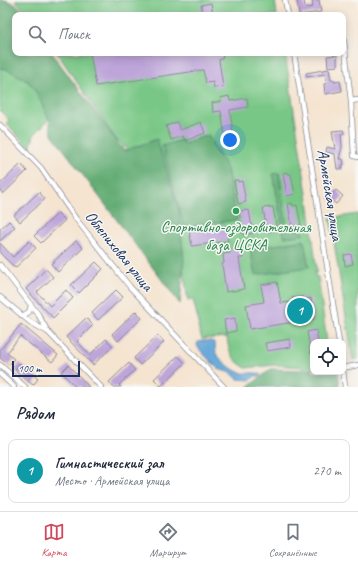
<!DOCTYPE html>
<html lang="ru">
<meta charset="utf-8">
<style>
:root{--surface:#fff;--page:#f6f6f7;--text:#1f2937;--muted:#747a83;--line:#e0e1e3;--accent:#d1495b}
body{margin:0;font-family:Caveat,sans-serif;background:var(--page);color:var(--text)}
.controls{position:absolute;right:12px;bottom:12px;display:grid;overflow:hidden;border-radius:8px;box-shadow:0 2px 10px #0003}
.controls button{width:36px;height:36px;display:grid;place-items:center;padding:0;border:0;border-bottom:1px solid var(--line);background:var(--surface);color:var(--text);font:20px sans-serif}
.scale{position:absolute;left:12px;bottom:10px;width:68px;box-sizing:border-box;padding-left:4px;border:2px solid #1b2f5e;border-top:0;font-size:11px;line-height:14px;white-space:nowrap;color:#1b2f5e;-webkit-text-stroke:3px #f6f6f2;paint-order:stroke}
.you{position:absolute;left:230px;top:140px;width:14px;height:14px;margin:-10px;border:3px solid #fff;border-radius:50%;background:#1a73e8;box-shadow:0 0 0 6px #1a73e833}
.badge{display:grid;place-items:center;width:26px;height:26px;border-radius:50%;background:var(--accent);color:#fff;font-size:13px;font-weight:700}
.pin{position:absolute;translate:-50% -50%;border:2px solid #fff;box-shadow:0 1px 4px #0006}
.list{margin:0;padding:0;list-style:none}
h2{display:flex;justify-content:space-between;align-items:center;height:52px;margin:0;padding:0 16px;font-size:17px}
h2 small{font-size:13px;font-weight:400;color:var(--muted)}
.list li{display:grid;grid-template-columns:26px 1fr auto;gap:12px;align-items:center;box-sizing:border-box;height:64px;margin:0 8px 8px;padding:0 8px;border:1px solid var(--line);border-radius:8px}
.list b{display:block;font-size:15px;white-space:nowrap}
.list p{margin:0;font-size:13px;white-space:nowrap;color:var(--muted)}
.list em{font-size:13px;font-style:normal;color:var(--muted)}
.icon{flex:none;width:22px;height:22px;fill:none;stroke:currentColor;stroke-width:2;stroke-linecap:round;stroke-linejoin:round}
.map{position:relative;flex:none;width:358px;height:387px;overflow:hidden}
.search{position:absolute;background:var(--surface);box-shadow:0 2px 10px #0003;left:12px;right:12px;top:12px;height:44px;display:flex;align-items:center;gap:10px;box-sizing:border-box;padding:0 14px;border-radius:8px;color:var(--muted);font-size:15px}
.sheet{height:124px;background:var(--surface)}
nav{display:flex;justify-content:space-around;align-items:center;box-sizing:border-box;height:56px;border-top:1px solid var(--line);background:var(--surface);font-size:11px;color:var(--muted)}
nav a{display:grid;justify-items:center;gap:2px}
nav .on{color:var(--accent)}
.map>svg:first-child{display:block}
.green{fill:#79c786;stroke:#4a7b72}
.forest{fill:#62ac73;stroke:#3e6e68}
.water{fill:#65a7d9;stroke:#406b9c}
.building{fill:#bda4d9}
.lines{fill:none;stroke-linecap:round;stroke-linejoin:round}
.minor-casing{stroke:#888a97;stroke-width:6}
.minor{stroke:#fff;stroke-width:4.5}
.leisure-dot{fill:#2e9e5b;stroke:#f6f6f2;stroke-width:1.5}
.labels{text-anchor:middle;dominant-baseline:central;stroke-width:3;stroke-linejoin:round;paint-order:stroke}
.street-label{font-size:16px;fill:#1b2f5e;stroke:#f6f6f2}
.leisure-label{font-size:16px;fill:#27864d;stroke:#f6f6f2}
</style>
<div class="map">
<svg width="358" height="387" viewBox="0 0 358 387">
<rect width="100%" height="100%" fill="#f6f6f2"/>
<filter id="ink" filterUnits="userSpaceOnUse"><feTurbulence type="fractalNoise" baseFrequency=".025" numOctaves="2"/><feDisplacementMap in="SourceGraphic" scale="8" xChannelSelector="R" yChannelSelector="G"/><feConvolveMatrix kernelMatrix="1 2 1 2 8 2 1 2 1" color-interpolation-filters="sRGB"/></filter>
<filter id="wash" filterUnits="userSpaceOnUse"><feTurbulence type="fractalNoise" baseFrequency=".012" numOctaves="4" result="noise"/><feDisplacementMap in="SourceGraphic" scale="16" xChannelSelector="R" yChannelSelector="G"/><feGaussianBlur stdDeviation="0.9" result="paint"/><feColorMatrix in="noise" values="0 0 0 0 0 0 0 0 0 0 0 0 0 0 0 0 0 1.4 0 .05"/><feComposite in="paint" operator="in"/></filter>
<g filter="url(#wash)">
<rect width="100%" height="100%" fill="#f5e4d0"/>
<!-- green -->
<g class="green">
<path d="M 15,0 L 275,0 L 277,15 L 29,15 Z"/>
<path d="M 57,53 L 285,53 L 308,200 L 317,272 L 315,272 L 316,277 L 318,277 L 327,342 L 313,342 L 313,369 L 305,371 L 303,367 L 275,365 L 246,368 C 233,361 228,351 227,337 L 202,339 L 198,327 L 199,323 L 193,300 L 188,301 L 178,234 L 128,151 L 116,139 Z"/>
<path d="M 0,68 L 6,68 L 28,82 L 34,88 L 49,119 L 34,135 L 30,148 L 6,123 L 9,120 L 0,111 Z"/>
<path d="M 358,214 L 358,359 L 353,360 L 330,218 Z"/>
</g>
<!-- forest -->
<g class="forest">
<path d="M 0,0 C 11,0 20,6 26,15 L 15,15 L 15,53 L 52,53 L 124,151 L 157,139 L 179,212 L 184,260 L 180,304 L 52,134 L 49,119 L 34,88 L 28,81 L 6,69 L 0,68 Z"/>
<path d="M 208,135 L 227,169 L 237,220 L 184,227 L 162,146 L 182,140 L 183,144 Z"/>
<path d="M 279,173 L 287,229 L 301,227 L 303,235 L 284,237 L 273,174 Z"/>
<path d="M 304,240 L 309,267 L 255,275 L 250,249 Z"/>
<path d="M 271,369 L 313,370 L 313,372 L 338,372 L 340,387 L 248,387 Z"/>
</g>
<!-- water -->
<path class="water" d="M 202,341 L 211,341 L 215,343 L 216,354 C 223,361 232,371 242,373 C 249,374 255,371 261,375 L 260,376 L 255,376 L 251,380 L 238,379 L 231,373 L 218,369 L 199,349 L 197,345 L 198,342 Z"/>
<g id="blocks">
<!-- building -->
<g class="building">
<path d="M 297,0 L 304,0 L 305,8 L 313,7 L 312,0 L 319,0 L 321,12 L 299,15 Z"/>
<path d="M 211,3 L 213,15 L 202,15 L 201,5 Z"/>
<path d="M 90,53 L 222,53 L 223,58 L 219,60 L 223,87 L 214,88 L 213,82 L 206,83 L 203,70 L 96,86 Z"/>
<path d="M 337,55 L 337,66 L 328,67 L 327,56 Z"/>
<path d="M 329,69 L 331,80 L 334,80 L 334,82 L 340,81 L 342,91 L 325,94 L 324,84 L 327,83 L 325,74 L 307,77 L 306,73 Z"/>
<path d="M 229,96 L 230,101 L 247,98 L 248,107 L 230,110 L 233,134 L 225,135 L 221,111 L 213,112 L 212,103 L 221,101 L 220,98 Z"/>
<path d="M 177,122 L 180,130 L 201,122 L 205,133 L 185,141 L 183,136 L 171,140 L 166,126 Z"/>
<path d="M 343,130 L 344,134 L 341,134 L 342,147 L 339,159 L 343,159 L 344,165 L 342,165 L 343,169 L 337,169 L 335,154 L 326,152 L 327,147 L 335,149 L 332,131 Z"/>
<path d="M 21,164 L 27,171 L 3,194 L 0,190 L 0,184 Z"/>
<path d="M 287,172 L 287,174 L 291,174 L 295,194 L 287,196 L 283,173 Z"/>
<path d="M 234,180 L 238,180 L 238,182 L 242,181 L 246,202 L 238,204 Z"/>
<path d="M 336,190 L 343,196 L 336,204 L 329,198 Z"/>
<path d="M 39,192 L 45,199 L 20,222 L 14,215 Z"/>
<path d="M 292,203 L 293,206 L 297,205 L 301,225 L 292,227 L 288,204 Z"/>
<path d="M 273,207 L 277,230 L 267,232 L 263,208 Z"/>
<path d="M 249,210 L 253,233 L 243,235 L 239,211 Z"/>
<path d="M 58,213 L 65,220 L 41,243 L 34,236 Z"/>
<path d="M 9,221 L 15,227 L 0,241 L 0,229 Z"/>
<path d="M 226,226 L 228,241 L 192,246 L 189,231 Z"/>
<path d="M 29,241 L 36,248 L 15,268 L 0,253 L 0,243 L 13,257 Z"/>
<path d="M 76,241 L 83,248 L 58,272 L 51,264 Z"/>
<path d="M 241,248 L 243,258 L 239,258 L 244,289 L 226,292 L 222,264 L 224,263 L 223,254 L 230,253 L 229,249 Z"/>
<path d="M 351,254 L 353,264 L 345,266 L 344,255 Z"/>
<path d="M 96,262 L 103,269 L 79,293 L 71,285 Z"/>
<path d="M 46,269 L 53,277 L 37,292 L 50,306 L 66,290 L 73,298 L 53,318 L 26,289 Z"/>
<path d="M 277,282 L 281,303 L 293,302 L 292,298 L 303,297 L 303,300 L 311,298 L 314,319 L 250,329 L 246,305 L 264,302 L 261,285 Z"/>
<path d="M 116,290 L 123,297 L 98,320 L 92,313 Z"/>
<path d="M 136,311 L 142,318 L 118,341 L 112,334 Z"/>
<path d="M 86,318 L 93,325 L 77,341 L 90,355 L 106,339 L 113,346 L 93,365 L 66,337 Z"/>
<path d="M 235,318 L 236,331 L 226,333 L 224,320 Z"/>
<path d="M 21,324 L 58,355 L 52,362 L 20,336 L 7,353 L 14,359 L 9,365 L 0,358 L 0,350 Z"/>
<path d="M 316,330 L 318,342 L 313,342 L 313,353 L 311,354 L 307,332 Z"/>
<path d="M 158,335 L 164,342 L 140,365 L 134,358 Z"/>
<path d="M 290,339 L 291,347 L 267,351 L 265,343 Z"/>
<path d="M 178,356 L 185,363 L 161,386 L 154,379 Z"/>
<path d="M 20,363 L 38,379 L 33,385 L 15,370 Z"/>
<path d="M 129,363 L 135,370 L 119,385 L 121,387 L 113,387 L 109,382 Z"/>
<path d="M 68,365 L 80,377 L 89,387 L 76,387 L 61,372 Z"/>
</g>
</g>
</g>
<g filter="url(#ink)">
<use href="#blocks" fill-opacity="0" stroke="#888a97" stroke-width="1"/>
<g class="lines">
<!-- minor casing -->
<g class="minor-casing">
<g id="minor">
<path d="M 285,0 L 288,15"/>
<path d="M 343,32 L 351,101"/>
<path d="M 294,53 L 339,342"/>
<path d="M 358,100 L 351,101 L 354,156 L 358,157"/>
<path d="M 0,125 L 41,168 L 76,219 L 130,287 L 224,387"/>
<path d="M 0,265 L 38,314 L 48,332 L 101,387"/>
<path d="M 0,297 L 30,322 L 48,332"/>
<path d="M 22,316 L 29,312 L 31,306"/>
<path d="M 0,365 L 25,387"/>
<path d="M 343,368 L 358,365"/>
<path d="M 343,370 L 345,387"/>
<path d="M 0,374 L 14,387"/>
</g>
</g>
<!-- minor -->
<use href="#minor" class="minor"/>
</g>
</g>
<!-- markers -->
<circle class="leisure-dot" cx="236" cy="211" r="4"/>
<g class="labels">
<!-- street labels -->
<g class="street-label">
<text transform="translate(330 195) rotate(81)">Армейская улица</text>
<text transform="translate(119 251) rotate(51)">Облепиховая улица</text>
</g>
<!-- leisure labels -->
<g class="leisure-label">
<text x="236" y="227">Спортивно-оздоровительная<tspan x="236" dy="18">база ЦСКА</tspan></text>
</g>
</g>
</svg>
<div class="controls">
<button><svg class="icon" aria-label="locate" viewBox="0 0 24 24"><circle cx="12" cy="12" r="6"/><path d="M12 2v4M12 18v4M2 12h4M18 12h4"/></svg></button>
</div>
<div class="scale">100 m</div>
<div class="you"></div>
<div class="pin badge" style="left:300px;top:311px;background:#0f9aa8">1</div>
<div class="search"><svg class="icon" aria-label="search" viewBox="0 0 24 24"><circle cx="10" cy="10" r="6"/><path d="M15 15l6 6"/></svg>Поиск</div>
</div>
<section class="sheet">
<h2>Рядом<small></small></h2>
<ul class="list">
<li><span class="badge" style="background:#0f9aa8">1</span><div><b>Гимнастический зал</b><p>Место · Армейская улица</p></div><em>270 m</em></li>
</ul>
</section>
<nav>
<a class="on"><svg class="icon" aria-label="map" viewBox="0 0 24 24"><path d="M3 6l6-2 6 2 6-2v14l-6 2-6-2-6 2zM9 4v14M15 6v14"/></svg>Карта</a>
<a><svg class="icon" aria-label="directions" viewBox="0 0 24 24"><path d="M12 3l9 9-9 9-9-9zM9 14v-3h6M13 9l2 2-2 2"/></svg>Маршрут</a>
<a><svg class="icon" aria-label="saved" viewBox="0 0 24 24"><path d="M7 4h10v16l-5-4-5 4z"/></svg>Сохранённые</a>
</nav>
